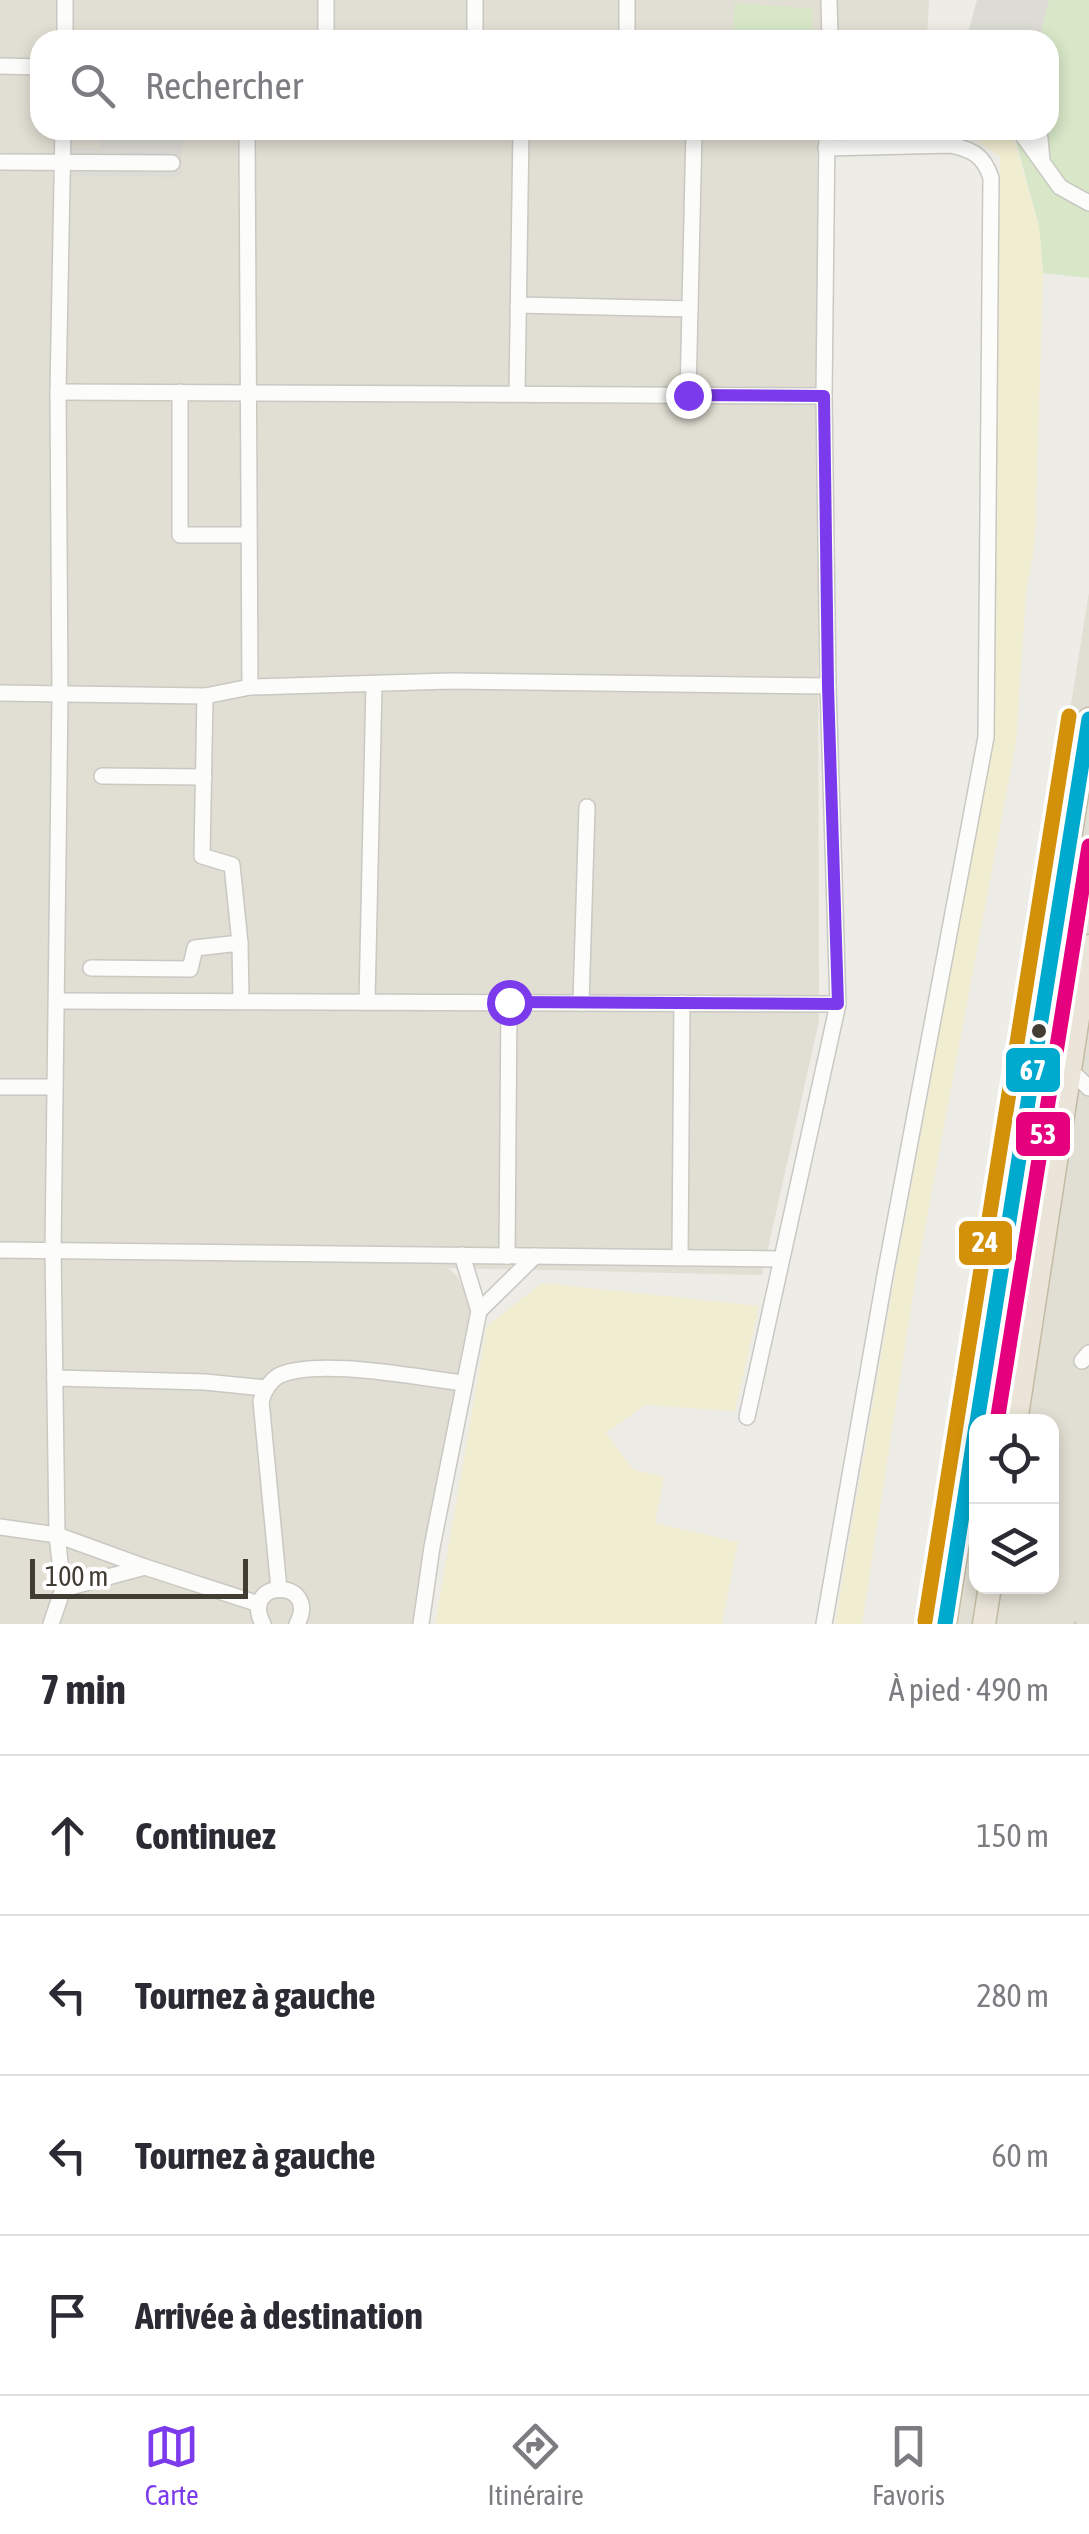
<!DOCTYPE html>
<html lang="fr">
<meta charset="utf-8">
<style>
:root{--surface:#fff;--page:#f7f7f7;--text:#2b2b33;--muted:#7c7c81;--line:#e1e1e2;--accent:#7c3aed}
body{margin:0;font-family:"Asap Condensed",sans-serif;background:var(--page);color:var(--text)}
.controls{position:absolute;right:30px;bottom:30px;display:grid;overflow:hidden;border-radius:20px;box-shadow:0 5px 15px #0003}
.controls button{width:90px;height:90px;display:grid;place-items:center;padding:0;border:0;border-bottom:2px solid var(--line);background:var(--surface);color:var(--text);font:50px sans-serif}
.scale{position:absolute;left:30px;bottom:25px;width:218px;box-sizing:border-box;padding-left:10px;border:5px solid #413d33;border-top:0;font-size:28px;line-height:35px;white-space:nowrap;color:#413d33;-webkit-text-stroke:8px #fff;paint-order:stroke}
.stop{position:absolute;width:30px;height:30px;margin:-22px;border:8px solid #7c3aed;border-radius:50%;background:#fff}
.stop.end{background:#7c3aed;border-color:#fff;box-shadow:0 2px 10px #0008}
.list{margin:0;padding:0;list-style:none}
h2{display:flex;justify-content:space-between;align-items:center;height:130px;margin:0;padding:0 40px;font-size:42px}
h2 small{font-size:32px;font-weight:400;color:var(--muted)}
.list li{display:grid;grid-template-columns:65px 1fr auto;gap:30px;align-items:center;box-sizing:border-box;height:160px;padding:0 40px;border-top:2px solid var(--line)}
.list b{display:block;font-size:38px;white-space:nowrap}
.list em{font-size:32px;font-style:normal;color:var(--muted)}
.icon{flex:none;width:55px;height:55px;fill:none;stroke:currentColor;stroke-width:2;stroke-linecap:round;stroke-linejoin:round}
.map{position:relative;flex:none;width:1089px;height:1624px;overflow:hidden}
.search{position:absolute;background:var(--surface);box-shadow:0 5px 15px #0003;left:30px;right:30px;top:30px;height:110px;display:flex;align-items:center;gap:25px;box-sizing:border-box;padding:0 35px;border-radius:30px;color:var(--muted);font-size:38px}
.sheet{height:770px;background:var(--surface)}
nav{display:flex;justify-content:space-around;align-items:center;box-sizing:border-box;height:140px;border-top:2px solid var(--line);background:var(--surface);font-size:28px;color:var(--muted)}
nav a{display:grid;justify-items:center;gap:5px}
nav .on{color:var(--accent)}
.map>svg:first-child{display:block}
.residential{fill:#e1ded3;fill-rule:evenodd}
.green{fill:#d7e7c7}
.sand{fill:#f1edd1}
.parking{fill:#dcdbd6}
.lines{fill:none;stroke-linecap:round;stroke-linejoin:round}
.minor-casing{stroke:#c9c8c2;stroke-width:18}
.highway-casing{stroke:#c3bba3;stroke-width:25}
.path{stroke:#cbcac6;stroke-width:2.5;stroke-dasharray:5 5;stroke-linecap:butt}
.minor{stroke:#fcfcfb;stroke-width:15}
.highway{stroke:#eae5d8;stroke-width:22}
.bus-1-casing{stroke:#fff;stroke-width:22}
.bus-2-casing{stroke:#fff;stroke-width:22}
.bus-3-casing{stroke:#fff;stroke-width:22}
.bus-1{stroke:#00a9ce;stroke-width:15}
.bus-2{stroke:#e5007d;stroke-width:15}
.bus-3{stroke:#d3910a;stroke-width:15}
.route{stroke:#7c3aed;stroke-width:12}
.bus-dot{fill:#413d33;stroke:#fff;stroke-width:4}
.line-badge{stroke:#fff;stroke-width:4}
.badge-label{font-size:28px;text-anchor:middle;font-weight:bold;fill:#fff}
</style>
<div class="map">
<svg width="1089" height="1624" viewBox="0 0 1089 1624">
<rect width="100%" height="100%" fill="#edece6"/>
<!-- residential -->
<g class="residential">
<path d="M 0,0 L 929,0 L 927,40 L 40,40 L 40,130 L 817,130 L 819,1021 L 762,1275 L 448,1268 L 458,1277 L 472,1309 L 424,1546 L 413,1624 L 0,1624 Z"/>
<path d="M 1089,592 L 1089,1624 L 924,1624 ZM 976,1422 L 1052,1422 L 1052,1586 L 976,1586 Z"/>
</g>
<!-- green -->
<g class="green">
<path d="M 1049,0 L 1089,0 L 1089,278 L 1043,273 L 1039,226 L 1015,138 L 1034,130 L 1049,130 L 1049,40 L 1039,40 Z"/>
<path d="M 735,3 L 813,9 L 811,40 L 732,40 Z"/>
</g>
<!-- sand -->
<g class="sand">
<path d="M 964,130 L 1011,130 L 1039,226 L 1043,273 L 1035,543 L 1026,593 L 1016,742 L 916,1276 L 862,1624 L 835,1624 L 895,1275 L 994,736 L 1000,157 Z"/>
<path d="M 542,1283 L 759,1306 L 735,1411 L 645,1405 L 606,1433 L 634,1470 L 664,1477 L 655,1523 L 738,1542 L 722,1624 L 435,1624 L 487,1326 Z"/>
</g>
<!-- parking -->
<g class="parking">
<path d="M 977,0 L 1049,0 L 1039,40 L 966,40 Z"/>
<path d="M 100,135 L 182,136 L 181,177 L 74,176 L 73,149 L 100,149 Z"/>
</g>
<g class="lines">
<!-- minor casing -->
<g class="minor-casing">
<g id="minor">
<path d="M 829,0 L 830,40"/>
<path d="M 65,40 L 65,0"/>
<path d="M 326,40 L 326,0"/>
<path d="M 475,40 L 475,0"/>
<path d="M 627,40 L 627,0"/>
<path d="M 0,66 L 40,67"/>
<path d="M 247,130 L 250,687"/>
<path d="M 1019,130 L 1060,187 L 1089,203"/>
<path d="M 1039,130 L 1042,160"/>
<path d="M 0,162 L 172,163"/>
<path d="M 518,305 L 690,309"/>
<path d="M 58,392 L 824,396"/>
<path d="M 180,392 L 180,535 L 248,535"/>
<path d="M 517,393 L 521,130"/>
<path d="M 688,395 L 694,130"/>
<path d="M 0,693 L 205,696 L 250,687 L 450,681 L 828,686"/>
<path d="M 205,696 L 202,856 L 232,865 L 240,943 L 241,1001"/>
<path d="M 102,776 L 204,777"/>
<path d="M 91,968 L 190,969 L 195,948 L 240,943"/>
<path d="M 58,1001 L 838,1004"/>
<path d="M 367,1002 L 374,684"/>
<path d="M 581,1003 L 587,807"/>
<path d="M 1035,1052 L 1069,1069 L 1089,1088"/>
<path d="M 0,1087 L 55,1087"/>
<path d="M 0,1250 L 780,1259"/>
<path d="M 507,1256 L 509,1003"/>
<path d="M 680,1258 L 682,1003"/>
<path d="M 479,1311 L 535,1256"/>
<path d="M 1082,1361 L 1089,1353"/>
<path d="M 55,1378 L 205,1382 L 265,1388"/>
<path d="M 747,1417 L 838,1004 L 828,686 L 824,396 L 827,130"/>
<path d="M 0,1527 L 57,1535 L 145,1567 L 259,1604"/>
<path d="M 63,1589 L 145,1567"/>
<path d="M 279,1589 L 261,1401 C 264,1391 269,1382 278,1376 C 316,1357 419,1378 464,1383"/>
<path d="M 51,1624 L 63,1589 L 57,1535 L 53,1250 L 60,695 L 58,392 L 63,130"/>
<path d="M 263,1624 C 239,1578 321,1578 297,1624"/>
<path d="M 421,1624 L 432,1547 L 479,1311 L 462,1255"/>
<path d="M 824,1624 L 885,1275 L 986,737 L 991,178 C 984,156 973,150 951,145 L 826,148"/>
</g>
</g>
<!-- highway casing -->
<g class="highway-casing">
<g id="highway">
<path d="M 1016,1422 L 1089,946"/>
<path d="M 945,1624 L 1089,719"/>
<path d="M 984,1624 L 990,1586"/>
</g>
</g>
<!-- path -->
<path class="path" d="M 1074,1622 L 1076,1624"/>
<!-- minor -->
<use href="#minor" class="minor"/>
<!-- highway -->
<use href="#highway" class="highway"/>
<!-- bus-1 casing -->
<g class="bus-1-casing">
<g id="bus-1">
<path d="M 977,1422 L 1089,719"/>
<path d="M 945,1624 L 976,1426"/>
</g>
</g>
<!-- bus-2 casing -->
<g class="bus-2-casing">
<path id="bus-2" d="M 997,1422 L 1089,846"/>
</g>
<!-- bus-3 casing -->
<g class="bus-3-casing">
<path id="bus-3" d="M 925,1621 L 1069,716"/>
</g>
<!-- bus-1 -->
<use href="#bus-1" class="bus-1"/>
<!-- bus-2 -->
<use href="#bus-2" class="bus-2"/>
<!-- bus-3 -->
<use href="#bus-3" class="bus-3"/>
</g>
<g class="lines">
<!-- route -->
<path class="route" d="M 509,1002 L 838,1004 L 828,686 L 824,396 L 688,395"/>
</g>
<!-- markers -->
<circle class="bus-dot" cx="1039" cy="1031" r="9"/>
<g class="line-badge">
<rect x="1004" y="1046" width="58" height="48" rx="10" fill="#00a9ce"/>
<rect x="1014" y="1110" width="58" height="48" rx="10" fill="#e5007d"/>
<rect x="957" y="1219" width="57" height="48" rx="10" fill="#d3910a"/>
</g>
<g class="badge-label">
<text x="1033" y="1080">67</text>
<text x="1043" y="1144">53</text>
<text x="985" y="1252">24</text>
</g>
</svg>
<div class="controls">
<button><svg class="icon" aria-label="locate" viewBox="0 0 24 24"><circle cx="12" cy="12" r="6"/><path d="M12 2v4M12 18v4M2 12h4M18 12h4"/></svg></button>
<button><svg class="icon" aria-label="layers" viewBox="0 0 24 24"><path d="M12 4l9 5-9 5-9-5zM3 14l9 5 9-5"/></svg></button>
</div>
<div class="scale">100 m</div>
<div class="stop" style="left:509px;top:1002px"></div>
<div class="stop end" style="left:688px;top:395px"></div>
<div class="search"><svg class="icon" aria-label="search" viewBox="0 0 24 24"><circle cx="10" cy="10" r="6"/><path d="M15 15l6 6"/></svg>Rechercher</div>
</div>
<section class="sheet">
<h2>7 min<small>À pied · 490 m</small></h2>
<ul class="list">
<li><svg class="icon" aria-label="ahead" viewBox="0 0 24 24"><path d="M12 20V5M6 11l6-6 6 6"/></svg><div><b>Continuez</b></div><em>150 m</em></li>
<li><svg class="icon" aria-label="left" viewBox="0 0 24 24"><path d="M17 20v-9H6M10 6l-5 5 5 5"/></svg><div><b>Tournez à gauche</b></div><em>280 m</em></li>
<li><svg class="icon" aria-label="left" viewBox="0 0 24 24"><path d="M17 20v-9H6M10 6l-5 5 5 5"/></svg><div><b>Tournez à gauche</b></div><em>60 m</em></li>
<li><svg class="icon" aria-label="arrive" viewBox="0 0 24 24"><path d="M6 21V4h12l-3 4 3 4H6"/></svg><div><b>Arrivée à destination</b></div></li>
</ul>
</section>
<nav>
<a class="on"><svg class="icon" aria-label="map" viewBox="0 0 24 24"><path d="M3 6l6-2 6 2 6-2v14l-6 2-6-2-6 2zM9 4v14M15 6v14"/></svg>Carte</a>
<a><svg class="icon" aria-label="directions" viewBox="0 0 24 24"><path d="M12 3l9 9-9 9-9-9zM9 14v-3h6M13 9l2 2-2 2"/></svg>Itinéraire</a>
<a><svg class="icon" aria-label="saved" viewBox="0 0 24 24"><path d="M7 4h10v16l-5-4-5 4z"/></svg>Favoris</a>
</nav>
